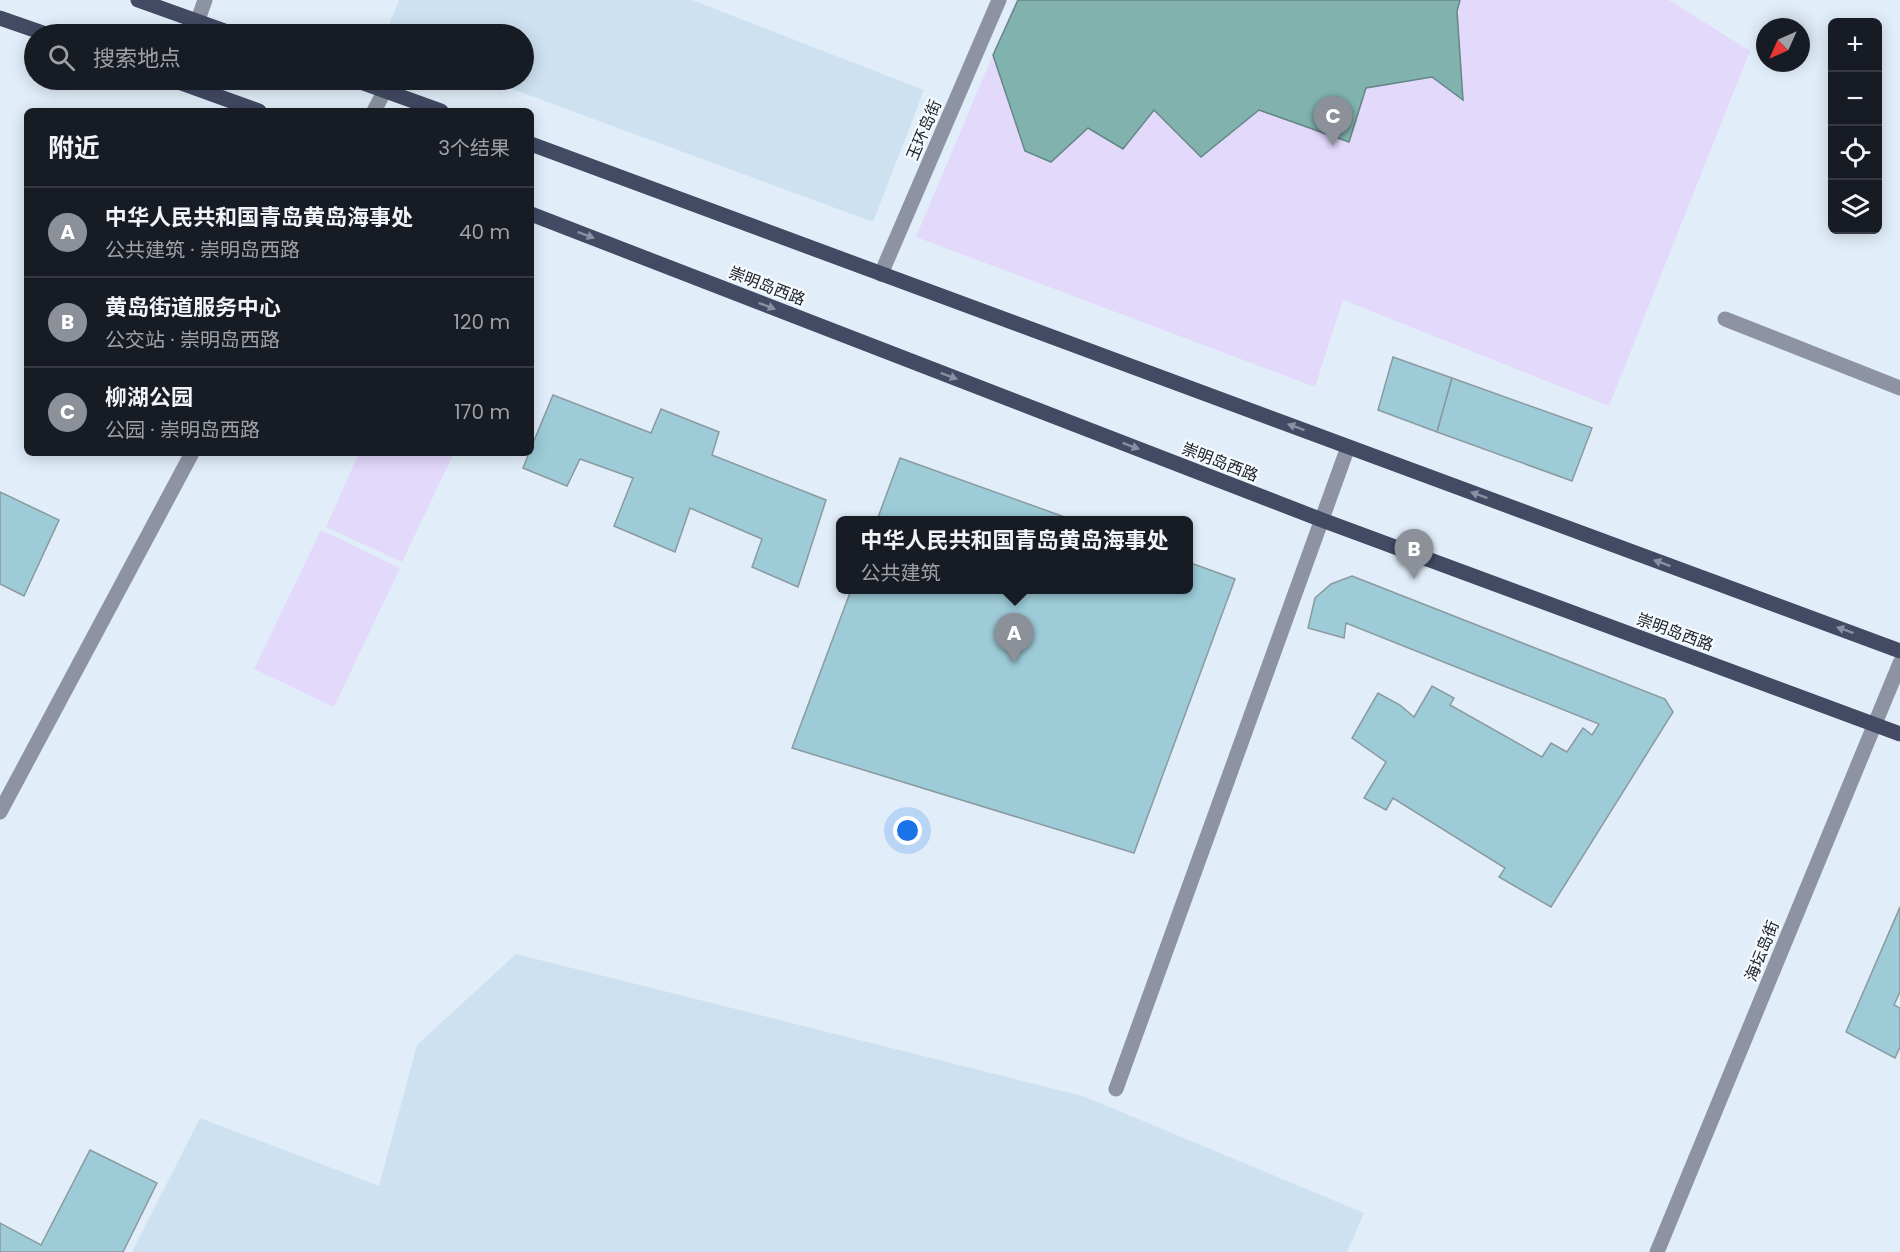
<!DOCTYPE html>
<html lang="zh">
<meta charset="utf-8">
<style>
:root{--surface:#171b24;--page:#242831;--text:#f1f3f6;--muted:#9ea1a6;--line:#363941;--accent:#8c9099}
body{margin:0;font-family:Poppins,"Noto Sans SC",sans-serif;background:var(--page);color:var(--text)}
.controls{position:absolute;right:18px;top:18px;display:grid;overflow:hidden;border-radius:9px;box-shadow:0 3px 15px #0003}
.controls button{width:54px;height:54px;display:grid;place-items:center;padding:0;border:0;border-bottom:2px solid var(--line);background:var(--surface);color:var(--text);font:30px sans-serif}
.compass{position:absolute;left:1756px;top:18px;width:54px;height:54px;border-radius:50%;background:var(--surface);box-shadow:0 3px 15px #0003;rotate:225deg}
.you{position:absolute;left:908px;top:831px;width:21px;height:21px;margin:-15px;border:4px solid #fff;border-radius:50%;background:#1a73e8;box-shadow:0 0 0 9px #1a73e833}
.badge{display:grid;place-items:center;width:39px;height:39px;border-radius:50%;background:var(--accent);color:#fff;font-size:20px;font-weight:700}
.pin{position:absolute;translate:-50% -50px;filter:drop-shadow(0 2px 3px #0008)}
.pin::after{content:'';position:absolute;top:32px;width:21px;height:18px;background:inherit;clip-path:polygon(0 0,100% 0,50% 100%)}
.popup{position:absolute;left:836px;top:516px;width:357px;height:78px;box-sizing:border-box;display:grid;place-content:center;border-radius:9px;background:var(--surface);filter:drop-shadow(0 2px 4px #0005);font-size:20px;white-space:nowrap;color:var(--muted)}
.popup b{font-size:22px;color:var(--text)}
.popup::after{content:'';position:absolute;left:50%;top:100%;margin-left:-12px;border:12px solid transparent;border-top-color:var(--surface)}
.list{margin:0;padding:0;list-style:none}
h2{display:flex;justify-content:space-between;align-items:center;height:78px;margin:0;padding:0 24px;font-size:26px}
h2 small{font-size:20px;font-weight:400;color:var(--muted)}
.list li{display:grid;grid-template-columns:39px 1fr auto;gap:18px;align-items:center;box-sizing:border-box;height:90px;padding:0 24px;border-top:2px solid var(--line)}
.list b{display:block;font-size:22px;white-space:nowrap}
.list p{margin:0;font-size:20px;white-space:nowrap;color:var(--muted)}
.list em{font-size:20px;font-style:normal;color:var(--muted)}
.icon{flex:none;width:33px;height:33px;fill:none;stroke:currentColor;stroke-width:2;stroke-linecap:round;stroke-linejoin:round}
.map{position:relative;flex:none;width:1900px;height:1252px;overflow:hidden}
.search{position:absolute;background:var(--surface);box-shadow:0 3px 15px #0003;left:24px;top:24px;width:510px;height:66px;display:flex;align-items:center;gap:15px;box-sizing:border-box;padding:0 21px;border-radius:33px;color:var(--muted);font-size:22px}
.panel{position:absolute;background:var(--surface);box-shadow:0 3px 15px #0003;left:24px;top:108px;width:510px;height:348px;border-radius:9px}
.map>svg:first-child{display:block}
.built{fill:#cee1f1}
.green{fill:#e2d9fb}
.water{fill:#81b2ae;stroke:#648786;stroke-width:1.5}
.building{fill:#9dcbd8;stroke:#8a9a9f;stroke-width:1.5}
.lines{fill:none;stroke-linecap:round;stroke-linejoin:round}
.minor{stroke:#8d93a2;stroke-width:15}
.major{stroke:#424a64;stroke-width:15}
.oneway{fill:#8a90a2}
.labels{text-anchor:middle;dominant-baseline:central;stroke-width:4.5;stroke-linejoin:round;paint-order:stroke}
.street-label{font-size:16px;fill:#202428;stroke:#f5faff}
</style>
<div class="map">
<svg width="1900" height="1252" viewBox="0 0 1900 1252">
<rect width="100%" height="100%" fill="#e1eef9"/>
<!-- built -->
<g class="built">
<path d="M 399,0 L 692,0 L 924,90 L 873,222 L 488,80 L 524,80 L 524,34 L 385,34 Z"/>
<path d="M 516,954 L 1083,1096 L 1364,1213 L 1347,1252 L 132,1252 L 200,1118 L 379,1186 L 417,1045 Z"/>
</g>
<!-- green -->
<g class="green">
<path d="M 1016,0 L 1669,0 L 1750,51 L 1609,406 L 1343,300 L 1315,387 L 916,237 Z"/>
<path d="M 359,453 L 447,453 L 453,455 L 402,562 L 326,527 Z"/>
<path d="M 321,530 L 400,568 L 334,707 L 254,669 Z"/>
</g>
<!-- water -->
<path class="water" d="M 1018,0 L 1460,0 L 1457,11 L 1463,100 L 1432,77 L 1366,88 L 1349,142 L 1259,110 L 1201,157 L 1154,110 L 1123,149 L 1088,128 L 1051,162 L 1025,151 L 993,55 Z"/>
<!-- building -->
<g class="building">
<path d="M 1393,357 L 1452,378 L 1437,432 L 1378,410 Z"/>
<path d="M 1452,378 L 1592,428 L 1572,481 L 1437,432 Z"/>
<path d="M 553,395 L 651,433 L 661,409 L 719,432 L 712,455 L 826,500 L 798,587 L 752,567 L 762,539 L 690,508 L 675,552 L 614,526 L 633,478 L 580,459 L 567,486 L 523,468 L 529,453 L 531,453 L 531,448 Z"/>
<path d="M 900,458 L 1073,520 L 877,520 Z"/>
<path d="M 0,492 L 59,520 L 24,596 L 0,584 Z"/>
<path d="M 1188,562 L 1235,579 L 1134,853 L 792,748 L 851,590 L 1188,590 Z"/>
<path d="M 1352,576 L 1665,699 L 1673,712 L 1551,907 L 1499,877 L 1505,868 L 1393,798 L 1386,810 L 1364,798 L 1386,762 L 1352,738 L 1378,693 L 1400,705 L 1414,717 L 1432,686 L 1454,698 L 1450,705 L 1542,757 L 1551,743 L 1567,752 L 1583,728 L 1592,735 L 1599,724 L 1346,623 L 1344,638 L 1308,628 L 1315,598 L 1331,584 Z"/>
<path d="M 1900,907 L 1900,992 L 1894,1005 L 1900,1008 L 1900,1047 L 1895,1058 L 1846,1032 Z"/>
<path d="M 90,1150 L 157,1183 L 123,1252 L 0,1252 L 0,1223 L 41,1245 Z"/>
</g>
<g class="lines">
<!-- minor -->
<g class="minor">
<path d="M 193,34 L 205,0"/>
<path d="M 374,111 L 385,90"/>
<path d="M 881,274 L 999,0"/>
<path d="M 1725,319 L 1900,388"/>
<path d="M 0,812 L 192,453"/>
<path d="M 1116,1089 L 1348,447"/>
<path d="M 1657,1252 L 1900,663"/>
</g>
<!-- major -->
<g class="major">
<path d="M 138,0 L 233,34"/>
<path d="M 0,18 L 46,34"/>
<path d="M 173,80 L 259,111"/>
<path d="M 355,80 L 441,111"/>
<path d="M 531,144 L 1900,651"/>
<path d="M 531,214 L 1322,520 L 1900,734"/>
</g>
</g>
<!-- one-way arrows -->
<defs><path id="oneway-solid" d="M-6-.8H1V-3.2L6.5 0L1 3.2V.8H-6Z" transform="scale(1.5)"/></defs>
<g class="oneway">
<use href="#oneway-solid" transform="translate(586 235) rotate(21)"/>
<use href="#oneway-solid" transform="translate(767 306) rotate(21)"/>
<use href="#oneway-solid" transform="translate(949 376) rotate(21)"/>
<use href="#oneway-solid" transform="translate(1296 427) rotate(-160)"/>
<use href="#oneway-solid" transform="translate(1131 446) rotate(21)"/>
<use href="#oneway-solid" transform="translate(1479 495) rotate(-160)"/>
<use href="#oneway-solid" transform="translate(1662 563) rotate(-160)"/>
<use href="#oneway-solid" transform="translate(1845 630) rotate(-160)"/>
</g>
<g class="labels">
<!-- street labels -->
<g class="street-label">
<text transform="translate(924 130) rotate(-67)">玉环岛街</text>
<text transform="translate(767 286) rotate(21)">崇明岛西路</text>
<text transform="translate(1220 462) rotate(21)">崇明岛西路</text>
<text transform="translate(1675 632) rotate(20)">崇明岛西路</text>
<text transform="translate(1762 951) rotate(-68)">海坛岛街</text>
</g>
</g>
</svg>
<div class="controls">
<button>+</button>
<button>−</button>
<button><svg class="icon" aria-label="locate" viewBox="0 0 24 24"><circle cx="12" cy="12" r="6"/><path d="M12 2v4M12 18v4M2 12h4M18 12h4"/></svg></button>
<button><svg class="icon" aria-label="layers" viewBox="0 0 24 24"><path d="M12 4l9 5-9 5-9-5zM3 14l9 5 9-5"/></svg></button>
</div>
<svg class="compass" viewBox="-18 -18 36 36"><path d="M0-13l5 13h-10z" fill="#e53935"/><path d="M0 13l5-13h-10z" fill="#9ea1a6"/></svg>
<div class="you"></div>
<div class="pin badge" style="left:1014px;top:663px">A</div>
<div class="popup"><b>中华人民共和国青岛黄岛海事处</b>公共建筑</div>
<div class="pin badge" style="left:1414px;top:579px">B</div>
<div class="pin badge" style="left:1333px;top:146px">C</div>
<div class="search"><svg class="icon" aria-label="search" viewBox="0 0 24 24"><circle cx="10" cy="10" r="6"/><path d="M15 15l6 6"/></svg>搜索地点</div>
<section class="panel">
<h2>附近<small>3个结果</small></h2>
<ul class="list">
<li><span class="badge">A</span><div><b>中华人民共和国青岛黄岛海事处</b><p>公共建筑 · 崇明岛西路</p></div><em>40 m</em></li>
<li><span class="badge">B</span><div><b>黄岛街道服务中心</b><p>公交站 · 崇明岛西路</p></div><em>120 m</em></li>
<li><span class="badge">C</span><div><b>柳湖公园</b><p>公园 · 崇明岛西路</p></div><em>170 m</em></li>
</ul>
</section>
</div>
